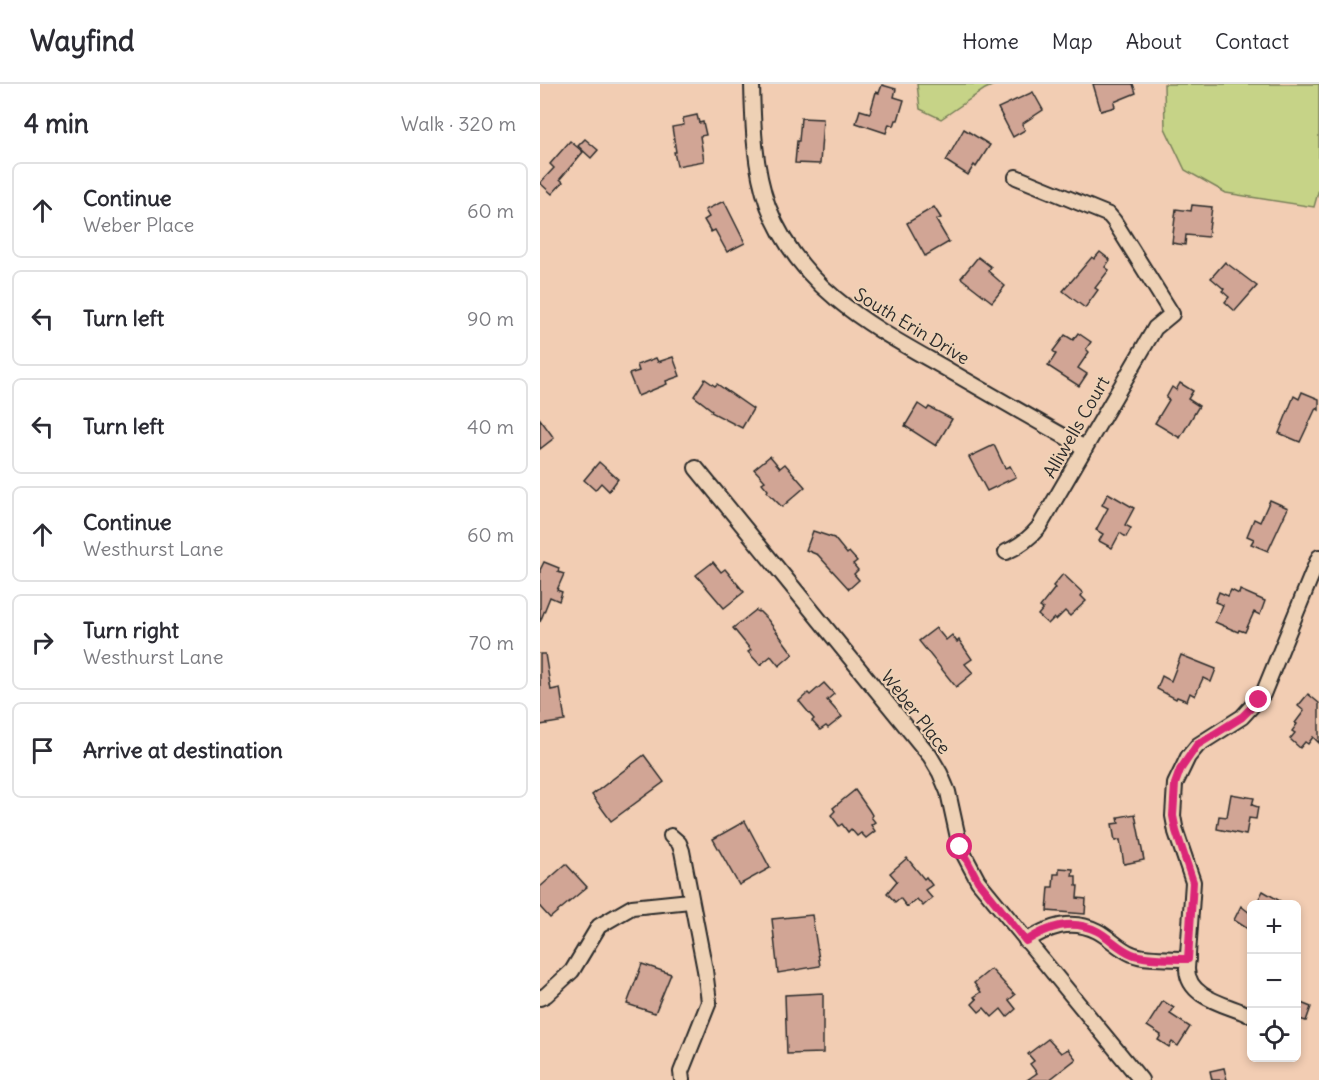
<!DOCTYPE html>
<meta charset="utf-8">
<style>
:root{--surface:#fff;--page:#f2f2f3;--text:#2b2b33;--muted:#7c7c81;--line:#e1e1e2}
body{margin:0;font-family:Delius,sans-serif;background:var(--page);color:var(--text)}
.controls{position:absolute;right:18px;bottom:18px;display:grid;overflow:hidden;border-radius:9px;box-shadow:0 3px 9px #0003}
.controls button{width:54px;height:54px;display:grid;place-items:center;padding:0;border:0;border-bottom:2px solid var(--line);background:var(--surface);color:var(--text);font:30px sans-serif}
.stop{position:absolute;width:18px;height:18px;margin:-14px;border:4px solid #db2777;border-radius:50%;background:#fff}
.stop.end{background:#db2777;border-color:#fff;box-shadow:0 2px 6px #0008}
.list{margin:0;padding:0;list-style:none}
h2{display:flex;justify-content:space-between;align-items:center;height:78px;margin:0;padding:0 24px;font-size:26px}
h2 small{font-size:20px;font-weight:400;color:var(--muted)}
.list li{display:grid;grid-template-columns:39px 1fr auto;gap:18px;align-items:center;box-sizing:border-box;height:96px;margin:0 12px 12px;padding:0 12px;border:2px solid var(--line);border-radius:9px}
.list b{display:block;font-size:22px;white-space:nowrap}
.list p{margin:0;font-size:20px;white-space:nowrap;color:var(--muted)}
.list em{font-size:20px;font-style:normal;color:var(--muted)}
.icon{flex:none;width:33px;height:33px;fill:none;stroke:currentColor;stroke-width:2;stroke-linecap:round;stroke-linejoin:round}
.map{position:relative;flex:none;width:779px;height:996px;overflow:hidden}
header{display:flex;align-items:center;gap:36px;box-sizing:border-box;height:84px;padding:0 30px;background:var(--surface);border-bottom:2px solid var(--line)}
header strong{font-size:28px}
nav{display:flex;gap:33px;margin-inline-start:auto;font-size:21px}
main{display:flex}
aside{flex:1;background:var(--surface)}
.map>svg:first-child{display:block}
.green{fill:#c6d387;stroke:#787f59;stroke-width:1.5}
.building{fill:#d1a595;stroke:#2b2b2b;stroke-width:1.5}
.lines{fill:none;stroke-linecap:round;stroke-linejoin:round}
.minor-casing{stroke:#2b2b2b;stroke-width:18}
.minor{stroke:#eed1b5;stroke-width:14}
.route{stroke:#db2777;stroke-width:8}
.labels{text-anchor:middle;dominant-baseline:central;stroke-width:4.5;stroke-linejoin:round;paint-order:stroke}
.street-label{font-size:18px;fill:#2b2b2b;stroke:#eed1b5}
</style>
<header>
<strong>Wayfind</strong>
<nav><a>Home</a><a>Map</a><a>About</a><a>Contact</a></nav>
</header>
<main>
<aside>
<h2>4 min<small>Walk · 320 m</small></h2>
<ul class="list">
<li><svg class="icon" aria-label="ahead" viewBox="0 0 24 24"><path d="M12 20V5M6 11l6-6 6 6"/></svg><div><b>Continue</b><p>Weber Place</p></div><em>60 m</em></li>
<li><svg class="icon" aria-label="left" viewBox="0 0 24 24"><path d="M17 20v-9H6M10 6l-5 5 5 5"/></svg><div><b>Turn left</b></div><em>90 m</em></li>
<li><svg class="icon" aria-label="left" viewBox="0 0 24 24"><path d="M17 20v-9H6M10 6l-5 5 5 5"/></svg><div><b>Turn left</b></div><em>40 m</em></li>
<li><svg class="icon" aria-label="ahead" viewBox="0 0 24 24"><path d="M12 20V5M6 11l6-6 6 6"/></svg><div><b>Continue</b><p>Westhurst Lane</p></div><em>60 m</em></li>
<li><svg class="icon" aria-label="right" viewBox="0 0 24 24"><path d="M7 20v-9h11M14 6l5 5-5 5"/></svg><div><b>Turn right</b><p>Westhurst Lane</p></div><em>70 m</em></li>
<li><svg class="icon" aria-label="arrive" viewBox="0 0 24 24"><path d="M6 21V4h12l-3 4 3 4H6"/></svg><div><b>Arrive at destination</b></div></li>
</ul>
</aside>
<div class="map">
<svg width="779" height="996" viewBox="0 0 779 996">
<rect width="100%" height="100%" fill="#f2cdb3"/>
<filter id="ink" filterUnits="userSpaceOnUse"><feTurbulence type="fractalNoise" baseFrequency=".0167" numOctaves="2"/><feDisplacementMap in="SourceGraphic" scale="12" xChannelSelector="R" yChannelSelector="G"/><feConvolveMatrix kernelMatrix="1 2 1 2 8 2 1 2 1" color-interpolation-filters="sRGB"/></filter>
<g filter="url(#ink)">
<!-- green -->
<g class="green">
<path d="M 377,0 L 456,0 L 445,5 L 401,35 L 380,25 Z"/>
<path d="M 624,0 L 779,0 L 779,105 L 774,123 L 686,109 L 645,86 L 625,44 Z"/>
</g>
<!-- building -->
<g class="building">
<path d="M 553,0 L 593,0 L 596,9 L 574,18 L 575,23 L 561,27 Z"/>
<path d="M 342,1 L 356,5 L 354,13 L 364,16 L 358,36 L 356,36 L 354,42 L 349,40 L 346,49 L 316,39 L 320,26 L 330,29 L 336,8 L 339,9 Z"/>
<path d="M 493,8 L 503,26 L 482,40 L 485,46 L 473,53 L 458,24 Z"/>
<path d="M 157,31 L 159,39 L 163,38 L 166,51 L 160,52 L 164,77 L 137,82 L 134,68 L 136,68 L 132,43 L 144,41 L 143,34 Z"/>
<path d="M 261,34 L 283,35 L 280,80 L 255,79 L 257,57 L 259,57 Z"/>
<path d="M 424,45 L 450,61 L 436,83 L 434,81 L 428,91 L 406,77 Z"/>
<path d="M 45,55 L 58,66 L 51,74 L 38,62 Z"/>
<path d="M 30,57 L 43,68 L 20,95 L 23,98 L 12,110 L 0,99 L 14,84 L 10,80 Z"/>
<path d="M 184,117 L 205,159 L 187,168 L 175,146 L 171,148 L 164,136 L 169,133 L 165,126 Z"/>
<path d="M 652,121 L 672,123 L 668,153 L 646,151 L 645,161 L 632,159 L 636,125 L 651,127 Z"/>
<path d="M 394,123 L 401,134 L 396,136 L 409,158 L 385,172 L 367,139 Z"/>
<path d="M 560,168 L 570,176 L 565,183 L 569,186 L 555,204 L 558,206 L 545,224 L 523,207 L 552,173 L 554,175 Z"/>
<path d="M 438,173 L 451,183 L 448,187 L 465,202 L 452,218 L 421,194 Z"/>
<path d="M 685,178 L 717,202 L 695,227 L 685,218 L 689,213 L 682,207 L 684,205 L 671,194 Z"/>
<path d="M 538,249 L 551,258 L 546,265 L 549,268 L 538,284 L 547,290 L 539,302 L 508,282 L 516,270 L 513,267 L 525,251 L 533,256 Z"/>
<path d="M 133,273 L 140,292 L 126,297 L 127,300 L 98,312 L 89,290 L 99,287 L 97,281 L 116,274 L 118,278 Z"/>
<path d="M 165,295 L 175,302 L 177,300 L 213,325 L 202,344 L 171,328 L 172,326 L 154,312 Z"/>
<path d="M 640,299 L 653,307 L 648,315 L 659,322 L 640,354 L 615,339 L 629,316 L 626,314 L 632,303 L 636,306 Z"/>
<path d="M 762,308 L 779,315 L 779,326 L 776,324 L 760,358 L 739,349 L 754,312 L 759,315 Z"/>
<path d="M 378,320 L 387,326 L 389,323 L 412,335 L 396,362 L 365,342 Z"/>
<path d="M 0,335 L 14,354 L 0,365 Z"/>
<path d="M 454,361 L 465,384 L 470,382 L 476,393 L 447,407 L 429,373 Z"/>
<path d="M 230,372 L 240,384 L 245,380 L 265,403 L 242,423 L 227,408 L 228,406 L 222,399 L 225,397 L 214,385 Z"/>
<path d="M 59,378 L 78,395 L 69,407 L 61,399 L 55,406 L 44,396 Z"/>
<path d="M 568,409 L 594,424 L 585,441 L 591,444 L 586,453 L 580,449 L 572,464 L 559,457 L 563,450 L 556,446 L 568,424 L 562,421 Z"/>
<path d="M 730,416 L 748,424 L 728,467 L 711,460 L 714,455 L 707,452 L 714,435 L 720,438 Z"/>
<path d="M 273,447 L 294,454 L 307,470 L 309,468 L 317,477 L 313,480 L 318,486 L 314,490 L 319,496 L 309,505 L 278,471 L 266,466 Z"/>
<path d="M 4,478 L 19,484 L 18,488 L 24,490 L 17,506 L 22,508 L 19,517 L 10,513 L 0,538 L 0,486 Z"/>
<path d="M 173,478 L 181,488 L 185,485 L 204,508 L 184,524 L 156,491 Z"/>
<path d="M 523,490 L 543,509 L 541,512 L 546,517 L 530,532 L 525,527 L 516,536 L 514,534 L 508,540 L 498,531 L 503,525 L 500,523 L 515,504 L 513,502 Z"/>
<path d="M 691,506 L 699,510 L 700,506 L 725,517 L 720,531 L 714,528 L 705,548 L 699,546 L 698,548 L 675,538 L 683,521 L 675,518 L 679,508 L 688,512 Z"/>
<path d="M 216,526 L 218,528 L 219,527 L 228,536 L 253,570 L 239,582 L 231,572 L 220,581 L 208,568 L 211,566 L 193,544 Z"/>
<path d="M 396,544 L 406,556 L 412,551 L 417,558 L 419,556 L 432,575 L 425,580 L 433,589 L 416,603 L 379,557 Z"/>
<path d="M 0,570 L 5,570 L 11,606 L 20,604 L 25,637 L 0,641 Z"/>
<path d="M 641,571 L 676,585 L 671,598 L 663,594 L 655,612 L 650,609 L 647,617 L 637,613 L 636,615 L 617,605 L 622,592 L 631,597 Z"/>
<path d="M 284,599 L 294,610 L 287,616 L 302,633 L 288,644 L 286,642 L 280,646 L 272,637 L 274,635 L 259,617 L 268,609 L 270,611 Z"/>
<path d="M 768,610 L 779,619 L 779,659 L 773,653 L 768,660 L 765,658 L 760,664 L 750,655 L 755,649 L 752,647 L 757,640 L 755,639 L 764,627 L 758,622 Z"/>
<path d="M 104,671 L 124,698 L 71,737 L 52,711 Z"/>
<path d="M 315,706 L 329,726 L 332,731 L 331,733 L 335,738 L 331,741 L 335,747 L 326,754 L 321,749 L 317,752 L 311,745 L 308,748 L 302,740 L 299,742 L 291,731 L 295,727 L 293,724 Z"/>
<path d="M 691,710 L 714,714 L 712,721 L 718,723 L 716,735 L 709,734 L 706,751 L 677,745 L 679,732 L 687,733 Z"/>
<path d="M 595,730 L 604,776 L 584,780 L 580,756 L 575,757 L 572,740 L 579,739 L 578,733 Z"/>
<path d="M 205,737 L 230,784 L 199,801 L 173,755 Z"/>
<path d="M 367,774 L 384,795 L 386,793 L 392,801 L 385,806 L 392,814 L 383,822 L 377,815 L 367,823 L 360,814 L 355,818 L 347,809 L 357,797 L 350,789 Z"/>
<path d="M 26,780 L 47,803 L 10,834 L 0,823 L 0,803 Z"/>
<path d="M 519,784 L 533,785 L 532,792 L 536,792 L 536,802 L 538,802 L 537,814 L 546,815 L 545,830 L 507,827 L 509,803 L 513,803 L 514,790 L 519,790 Z"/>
<path d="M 723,807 L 745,820 L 716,820 Z"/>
<path d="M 701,822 L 711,830 L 711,847 L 694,836 Z"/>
<path d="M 272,831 L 280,882 L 238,889 L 232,835 Z"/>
<path d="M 102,880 L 131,890 L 115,929 L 87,920 Z"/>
<path d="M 451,885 L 475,911 L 469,916 L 476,925 L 467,933 L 461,925 L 452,933 L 444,924 L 439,928 L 432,920 L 437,915 L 434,913 L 441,908 L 434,899 Z"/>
<path d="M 283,909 L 283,969 L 247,970 L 245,911 Z"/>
<path d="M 623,917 L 634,924 L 630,930 L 650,943 L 638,962 L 632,958 L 629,963 L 618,956 L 621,951 L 607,942 Z"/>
<path d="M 756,917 L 771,923 L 766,937 L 756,934 Z"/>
<path d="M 508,955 L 521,969 L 528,965 L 536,975 L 509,996 L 487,996 L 497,989 L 490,980 L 494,977 L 488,970 Z"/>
<path d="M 684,984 L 687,996 L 672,996 L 670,987 Z"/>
</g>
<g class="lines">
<!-- minor casing -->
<g class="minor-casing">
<g id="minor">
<path d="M 212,0 C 213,41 214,83 228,122 C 261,208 335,244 410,287 C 455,313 500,339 545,364"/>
<path d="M 156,384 L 390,672 L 400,689 L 408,708 L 420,763 L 438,797 L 601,996"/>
<path d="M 466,468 C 480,462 489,455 499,443 L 615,244 L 632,230 L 574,137 L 569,131 L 476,93"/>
<path d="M 131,752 L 139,759 L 142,767 L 165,886 L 169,918 L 141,988 L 142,996"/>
<path d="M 486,857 C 508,843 531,834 557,847 C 569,853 579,865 592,870 C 606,876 632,874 648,875"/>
<path d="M 0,914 L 6,911 L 32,887 L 59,842 L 92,823 L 150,817"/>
<path d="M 707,930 C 685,920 648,914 647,885 L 653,798 L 636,748 L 633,732 L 635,700 L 648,673 L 658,661 L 702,633 L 723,610 L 779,473"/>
</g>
</g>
<!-- minor -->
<use href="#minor" class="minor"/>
</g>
</g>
<g class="lines" filter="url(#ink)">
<!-- route -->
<path class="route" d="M 420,763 L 438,797 L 486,857 C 508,843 531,834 557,847 C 569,853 579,865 592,870 C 606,876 632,874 648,875 L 653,798 L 636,747 L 633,732 L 635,700 L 640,686 L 657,661 L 702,633 L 719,616"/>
</g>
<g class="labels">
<!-- street labels -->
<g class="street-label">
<text transform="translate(372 242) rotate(31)">South Erin Drive</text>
<text transform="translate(536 343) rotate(-60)">Alliwells Court</text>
<text transform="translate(376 628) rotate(52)">Weber Place</text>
</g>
</g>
</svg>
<div class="controls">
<button>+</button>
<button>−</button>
<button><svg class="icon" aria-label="locate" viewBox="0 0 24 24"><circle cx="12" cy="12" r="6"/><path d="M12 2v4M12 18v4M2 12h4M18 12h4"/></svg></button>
</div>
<div class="stop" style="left:420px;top:763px"></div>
<div class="stop end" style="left:719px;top:616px"></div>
</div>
</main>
